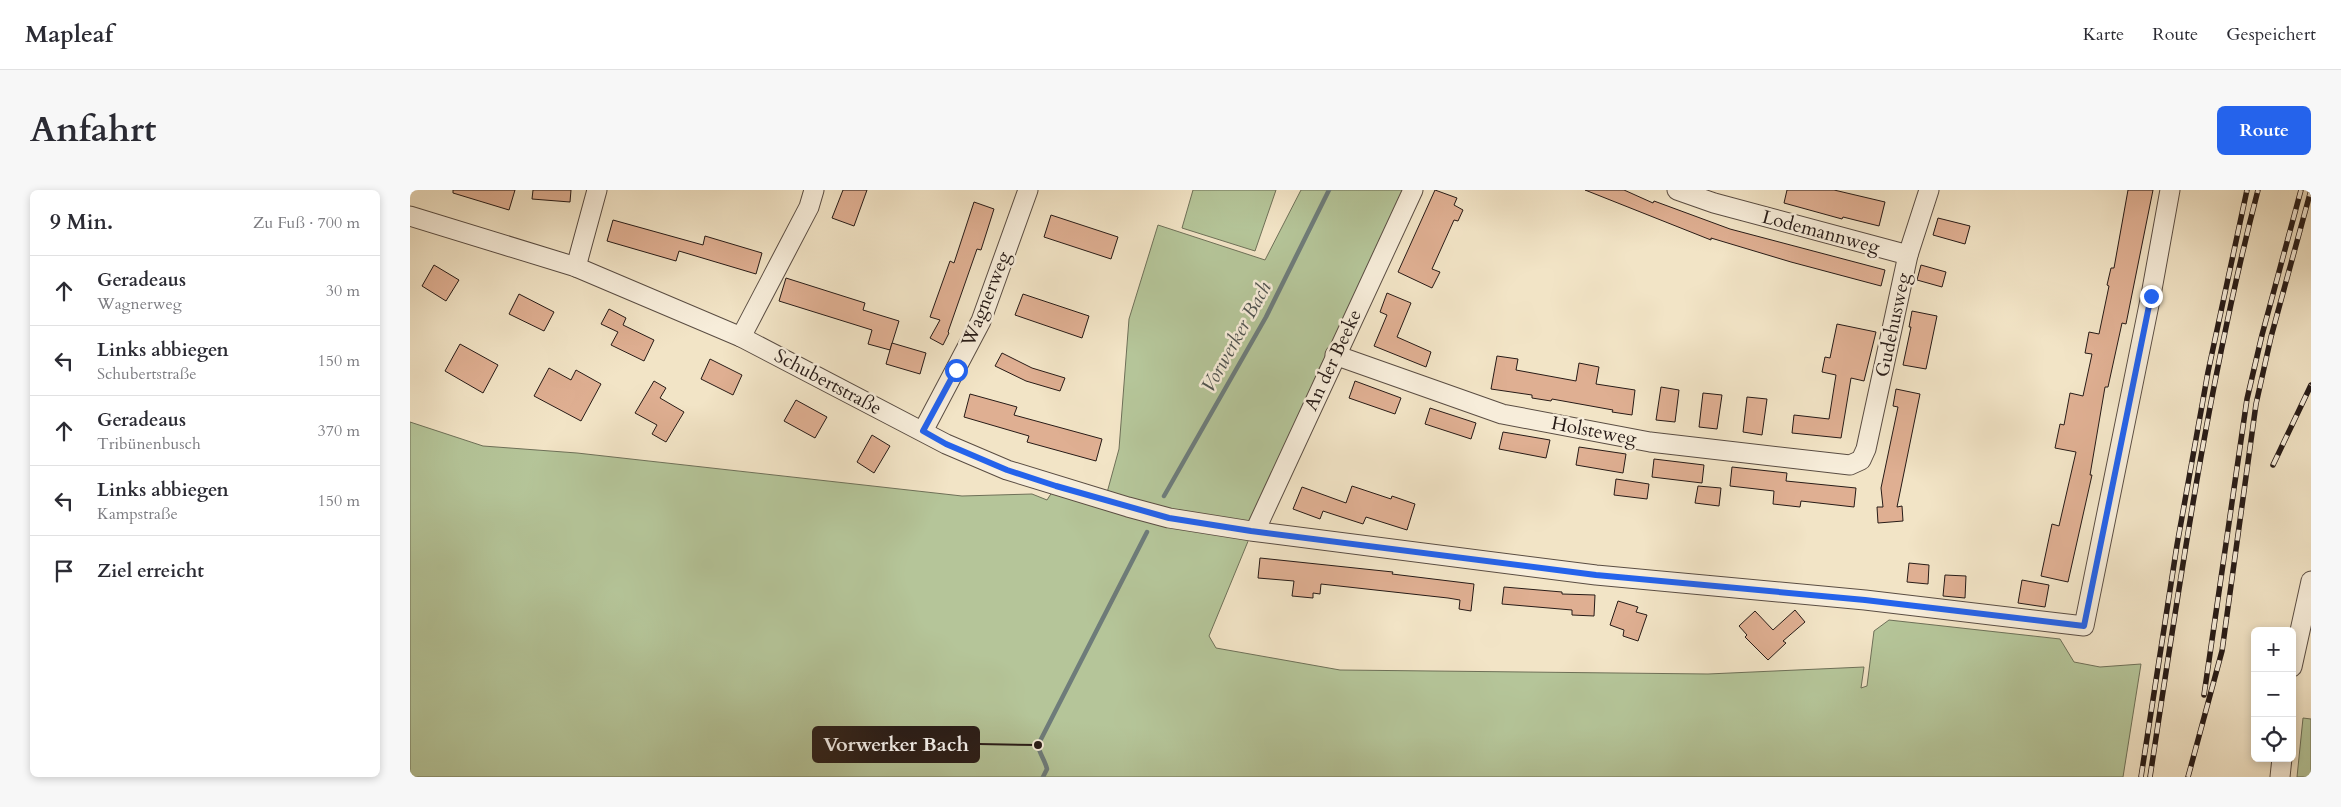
<!DOCTYPE html>
<html lang="de">
<meta charset="utf-8">
<style>
:root{--surface:#fff;--page:#f7f7f7;--text:#2b2b33;--muted:#7c7c81;--line:#e1e1e2;--accent:#2563eb}
body{margin:0;font-family:Cardo,serif;background:var(--page);color:var(--text)}
.controls{position:absolute;right:15px;bottom:15px;display:grid;overflow:hidden;border-radius:8px;box-shadow:0 2px 8px #0003}
.controls button{width:45px;height:45px;display:grid;place-items:center;padding:0;border:0;border-bottom:1px solid var(--line);background:var(--surface);color:var(--text);font:25px sans-serif}
.stop{position:absolute;width:15px;height:15px;margin:-11px;border:4px solid #2563eb;border-radius:50%;background:#fff}
.stop.end{background:#2563eb;border-color:#fff;box-shadow:0 1px 5px #0008}
.list{margin:0;padding:0;list-style:none}
h2{display:flex;justify-content:space-between;align-items:center;height:65px;margin:0;padding:0 20px;font-size:21px}
h2 small{font-size:16px;font-weight:400;color:var(--muted)}
.list li{display:grid;grid-template-columns:32px 1fr auto;gap:15px;align-items:center;box-sizing:border-box;height:70px;padding:0 20px;border-top:1px solid var(--line)}
.list b{display:block;font-size:19px;white-space:nowrap}
.list p{margin:0;font-size:16px;white-space:nowrap;color:var(--muted)}
.list em{font-size:16px;font-style:normal;color:var(--muted)}
.icon{flex:none;width:28px;height:28px;fill:none;stroke:currentColor;stroke-width:2;stroke-linecap:round;stroke-linejoin:round}
.map{position:relative;flex:none;width:1901px;height:587px;overflow:hidden;border-radius:8px}
header{display:flex;align-items:center;gap:30px;box-sizing:border-box;height:70px;padding:0 25px;background:var(--surface);border-bottom:1px solid var(--line)}
header strong{font-size:24px}
nav{display:flex;gap:28px;margin-inline-start:auto;font-size:18px}
.intro{display:flex;align-items:center;justify-content:space-between;box-sizing:border-box;height:120px;padding:0 30px}
h1{margin:0;font-size:35px}
.button{padding:12px 22px;border-radius:8px;background:var(--accent);color:#fff;font-size:18px;font-weight:700}
main{display:flex;gap:30px;padding:0 30px}
aside{flex:1;background:var(--surface);border-radius:8px;box-shadow:0 2px 8px #0003}
.map>svg:first-child{display:block}
.green{fill:#b5c599;stroke:#6e7058}
.lines{fill:none;stroke-linecap:round;stroke-linejoin:round}
.stream{stroke:#6e7c7a;stroke-width:4.5}
.building{fill:#dfaf92;stroke:#271b17}
.minor-casing{stroke:#5a4d43;stroke-width:21}
.minor{stroke:#f7edda;stroke-width:19}
.rail-casing{stroke:#271b17;stroke-width:5.5}
.rail{stroke:#f7edda;stroke-width:4;stroke-dasharray:11;stroke-linecap:butt}
.route{stroke:#2563eb;stroke-width:6}
.labels{text-anchor:middle;dominant-baseline:central;stroke-width:5;stroke-linejoin:round;paint-order:stroke}
.street-label{font-size:19px;fill:#271b17;stroke:#f7edda}
.water-label{font-size:20px;font-style:italic;fill:#505451;stroke:#f7edda}
.leader{fill:none;stroke:#271b17;stroke-width:2}
.callout-dot{fill:#271b17;stroke:#f7edda;stroke-width:2}
.callout{fill:#271b17;stroke:#271b17;stroke-width:2}
.callout-label{font-size:20px;text-anchor:middle;font-weight:bold;fill:#fff}
</style>
<header>
<strong>Mapleaf</strong>
<nav><a>Karte</a><a>Route</a><a>Gespeichert</a></nav>
</header>
<div class="intro"><h1>Anfahrt</h1><a class="button">Route</a></div>
<main>
<aside>
<h2>9 Min.<small>Zu Fuß · 700 m</small></h2>
<ul class="list">
<li><svg class="icon" aria-label="ahead" viewBox="0 0 24 24"><path d="M12 20V5M6 11l6-6 6 6"/></svg><div><b>Geradeaus</b><p>Wagnerweg</p></div><em>30 m</em></li>
<li><svg class="icon" aria-label="left" viewBox="0 0 24 24"><path d="M17 20v-9H6M10 6l-5 5 5 5"/></svg><div><b>Links abbiegen</b><p>Schubertstraße</p></div><em>150 m</em></li>
<li><svg class="icon" aria-label="ahead" viewBox="0 0 24 24"><path d="M12 20V5M6 11l6-6 6 6"/></svg><div><b>Geradeaus</b><p>Tribünenbusch</p></div><em>370 m</em></li>
<li><svg class="icon" aria-label="left" viewBox="0 0 24 24"><path d="M17 20v-9H6M10 6l-5 5 5 5"/></svg><div><b>Links abbiegen</b><p>Kampstraße</p></div><em>150 m</em></li>
<li><svg class="icon" aria-label="arrive" viewBox="0 0 24 24"><path d="M6 21V4h12l-3 4 3 4H6"/></svg><div><b>Ziel erreicht</b></div></li>
</ul>
</aside>
<div class="map">
<svg width="1901" height="587" viewBox="0 0 1901 587">
<rect width="100%" height="100%" fill="#f2e4c6"/>
<filter id="stains"><feTurbulence type="fractalNoise" baseFrequency=".004" numOctaves="4"/><feColorMatrix values="0 0 0 0 .2 0 0 0 0 .09 0 0 0 0 .02 0 0 0 .5 -.17"/></filter>
<radialGradient id="worn" r=".72"><stop offset=".6" stop-color="#630" stop-opacity="0"/><stop offset="1" stop-color="#630" stop-opacity=".3"/></radialGradient>
<!-- green -->
<g class="green">
<path d="M 783,0 L 866,0 L 845,61 L 772,38 Z"/>
<path d="M 891,0 L 1003,0 L 909,179 L 799,446 L 806,458 L 930,480 L 1298,484 L 1454,477 L 1451,498 L 1457,496 L 1464,441 L 1479,430 L 1650,449 L 1664,472 L 1690,477 L 1731,474 L 1713,587 L 0,587 L 0,232 L 73,256 L 167,263 L 552,306 L 622,304 L 637,310 L 646,296 L 695,310 L 709,259 L 719,129 L 748,35 L 855,70 Z"/>
<path d="M 1893,528 L 1901,529 L 1901,587 L 1887,587 Z"/>
</g>
<g class="lines">
<!-- stream -->
<g class="stream">
<path d="M 754,306 L 856,127 L 919,0"/>
<path d="M 633,587 L 637,579 C 635,570 629,563 628,555 L 737,342"/>
</g>
</g>
<!-- building -->
<g class="building">
<path d="M 43,0 L 105,0 L 99,20 L 43,3 Z"/>
<path d="M 123,0 L 161,0 L 160,12 L 122,9 Z"/>
<path d="M 433,0 L 457,0 L 444,36 L 422,28 Z"/>
<path d="M 1025,0 L 1047,8 L 1044,15 L 1053,20 L 1048,31 L 1044,30 L 1022,79 L 1030,82 L 1022,98 L 988,82 Z"/>
<path d="M 1175,0 L 1214,0 L 1243,13 L 1244,11 L 1320,39 L 1475,80 L 1471,96 L 1381,72 L 1301,48 L 1301,50 Z"/>
<path d="M 1377,0 L 1424,0 L 1475,12 L 1469,36 L 1433,27 L 1432,29 L 1374,13 Z"/>
<path d="M 1718,0 L 1743,0 L 1716,134 L 1712,133 L 1698,197 L 1695,197 L 1680,285 L 1682,285 L 1658,392 L 1631,386 L 1642,334 L 1649,336 L 1666,262 L 1645,258 L 1650,234 L 1654,235 L 1660,203 L 1673,206 L 1682,164 L 1675,163 L 1679,142 L 1689,144 L 1699,96 L 1697,95 L 1701,78 L 1704,78 Z"/>
<path d="M 564,12 L 584,19 L 571,60 L 567,59 L 538,142 L 539,143 L 533,155 L 520,148 L 530,130 L 520,127 L 540,71 L 544,73 Z"/>
<path d="M 641,25 L 708,47 L 701,69 L 634,47 Z"/>
<path d="M 1528,28 L 1560,36 L 1555,54 L 1523,45 Z"/>
<path d="M 203,30 L 293,55 L 295,46 L 352,63 L 346,84 L 269,61 L 266,71 L 197,51 Z"/>
<path d="M 24,75 L 49,90 L 36,111 L 12,96 Z"/>
<path d="M 1511,75 L 1536,82 L 1532,97 L 1507,90 Z"/>
<path d="M 376,88 L 455,113 L 453,120 L 489,131 L 480,160 L 458,154 L 462,140 L 369,111 Z"/>
<path d="M 977,103 L 1001,113 L 987,147 L 1021,162 L 1016,177 L 964,156 L 977,125 L 970,122 Z"/>
<path d="M 109,104 L 144,122 L 134,141 L 99,124 Z"/>
<path d="M 613,104 L 679,126 L 672,148 L 605,125 Z"/>
<path d="M 199,119 L 216,128 L 213,135 L 244,150 L 234,171 L 201,155 L 208,142 L 191,134 Z"/>
<path d="M 1502,121 L 1527,126 L 1516,179 L 1493,175 L 1501,137 L 1499,137 Z"/>
<path d="M 1427,134 L 1466,142 L 1454,191 L 1441,188 L 1431,248 L 1382,243 L 1384,225 L 1419,229 L 1426,185 L 1412,182 L 1415,167 L 1420,168 Z"/>
<path d="M 482,153 L 516,163 L 510,184 L 476,174 Z"/>
<path d="M 50,154 L 88,175 L 73,203 L 35,181 Z"/>
<path d="M 592,163 L 622,178 L 655,188 L 650,201 L 616,191 L 585,176 Z"/>
<path d="M 1087,166 L 1108,169 L 1106,180 L 1166,191 L 1169,173 L 1189,177 L 1186,194 L 1225,200 L 1222,225 L 1202,222 L 1203,220 L 1142,209 L 1141,211 L 1122,208 L 1122,205 L 1081,199 Z"/>
<path d="M 300,169 L 332,185 L 323,205 L 291,189 Z"/>
<path d="M 139,178 L 161,190 L 166,180 L 191,194 L 171,231 L 124,206 Z"/>
<path d="M 244,191 L 256,198 L 250,208 L 274,222 L 256,252 L 242,244 L 247,235 L 225,223 Z"/>
<path d="M 945,191 L 991,208 L 985,224 L 939,208 Z"/>
<path d="M 1251,197 L 1269,200 L 1265,232 L 1246,230 Z"/>
<path d="M 1486,199 L 1510,204 L 1487,317 L 1492,316 L 1493,331 L 1468,333 L 1467,317 L 1473,317 L 1471,298 L 1488,217 L 1483,216 Z"/>
<path d="M 1293,203 L 1312,205 L 1307,239 L 1289,237 Z"/>
<path d="M 560,204 L 607,217 L 604,225 L 692,249 L 686,271 L 617,252 L 619,246 L 554,227 Z"/>
<path d="M 1337,207 L 1357,209 L 1352,245 L 1333,242 Z"/>
<path d="M 386,210 L 417,227 L 405,248 L 374,231 Z"/>
<path d="M 1020,218 L 1066,233 L 1061,249 L 1015,234 Z"/>
<path d="M 1093,242 L 1140,250 L 1136,268 L 1089,259 Z"/>
<path d="M 462,245 L 480,256 L 464,283 L 447,272 Z"/>
<path d="M 1169,257 L 1216,264 L 1213,283 L 1166,275 Z"/>
<path d="M 1244,269 L 1294,275 L 1292,293 L 1242,287 Z"/>
<path d="M 1322,277 L 1377,283 L 1376,291 L 1446,298 L 1444,317 L 1391,311 L 1390,317 L 1363,314 L 1364,301 L 1320,296 Z"/>
<path d="M 1206,289 L 1239,294 L 1237,309 L 1204,305 Z"/>
<path d="M 942,296 L 981,309 L 982,306 L 1005,314 L 997,340 L 956,327 L 953,334 L 913,321 L 910,329 L 883,319 L 892,297 L 936,313 Z"/>
<path d="M 1288,296 L 1311,298 L 1309,316 L 1285,313 Z"/>
<path d="M 850,368 L 983,382 L 982,384 L 1064,394 L 1061,421 L 1049,419 L 1050,410 L 1038,408 L 911,394 L 910,404 L 903,403 L 903,408 L 882,406 L 884,391 L 848,388 Z"/>
<path d="M 1499,373 L 1519,375 L 1518,394 L 1497,392 Z"/>
<path d="M 1535,385 L 1556,386 L 1555,408 L 1533,406 Z"/>
<path d="M 1612,390 L 1639,395 L 1635,417 L 1608,413 Z"/>
<path d="M 1094,397 L 1152,402 L 1152,404 L 1185,405 L 1184,426 L 1162,425 L 1162,420 L 1092,414 Z"/>
<path d="M 1208,411 L 1228,417 L 1226,422 L 1237,425 L 1228,451 L 1213,446 L 1214,440 L 1200,435 Z"/>
<path d="M 1385,420 L 1395,432 L 1373,451 L 1376,453 L 1358,470 L 1335,447 L 1337,445 L 1329,436 L 1345,421 L 1363,440 Z"/>
</g>
<g class="lines">
<!-- minor casing -->
<g class="minor-casing">
<g id="minor">
<path d="M 1267,0 L 1304,13 L 1498,65"/>
<path d="M 0,26 L 166,77 L 331,147 L 536,254 L 597,280 L 718,317 L 759,328 L 841,341 L 1186,385 L 1455,410 L 1674,436 L 1741,105 L 1760,0"/>
<path d="M 166,77 L 187,0"/>
<path d="M 331,147 L 399,17 L 404,0"/>
<path d="M 925,165 L 1092,224 L 1240,252 L 1440,275 L 1451,270 L 1456,259 L 1498,65 L 1519,0"/>
<path d="M 513,241 L 571,131 L 618,0"/>
<path d="M 845,341 L 1003,0"/>
<path d="M 1882,477 L 1901,391"/>
<path d="M 1870,587 L 1872,568"/>
</g>
</g>
<!-- minor -->
<use href="#minor" class="minor"/>
<!-- rail casing -->
<g class="rail-casing">
<g id="rail">
<path d="M 1863,275 L 1901,195"/>
<path d="M 1794,505 L 1837,209 L 1852,145 L 1891,0"/>
<path d="M 1731,587 L 1767,355 L 1798,182 L 1837,0"/>
<path d="M 1740,587 C 1770,391 1798,193 1848,0"/>
<path d="M 1778,587 L 1812,461 L 1846,214 L 1861,147 L 1901,0"/>
</g>
</g>
<!-- rail -->
<use href="#rail" class="rail"/>
</g>
<g class="lines">
<!-- route -->
<path class="route" d="M 546,180 L 513,241 L 536,254 L 597,280 L 646,296 L 759,328 L 841,341 L 1186,385 L 1455,410 L 1674,436 L 1741,106"/>
</g>
<g class="labels">
<!-- street labels -->
<g class="street-label">
<text transform="translate(1411 42) rotate(15)">Lodemannweg</text>
<text transform="translate(576 109) rotate(-68)">Wagnerweg</text>
<text transform="translate(1483 135) rotate(-78)">Gudehusweg</text>
<text transform="translate(923 170) rotate(-65)">An der Beeke</text>
<text transform="translate(418 192) rotate(28)">Schubertstraße</text>
<text transform="translate(1184 241) rotate(11)">Holsteweg</text>
</g>
<!-- water labels -->
<g class="water-label">
<text transform="translate(826 147) rotate(-61)">Vorwerker Bach</text>
</g>
</g>
<!-- callouts -->
<path class="leader" d="M628 555L569 554"/>
<circle class="callout-dot" cx="628" cy="555" r="5"/>
<rect class="callout" x="403" y="537" width="166" height="35" rx="5"/>
<g class="callout-label">
<text x="486" y="561">Vorwerker Bach</text>
</g>
<rect width="100%" height="100%" filter="url(#stains)"/>
<rect width="100%" height="100%" fill="url(#worn)"/>
</svg>
<div class="controls">
<button>+</button>
<button>−</button>
<button><svg class="icon" aria-label="locate" viewBox="0 0 24 24"><circle cx="12" cy="12" r="6"/><path d="M12 2v4M12 18v4M2 12h4M18 12h4"/></svg></button>
</div>
<div class="stop" style="left:546px;top:180px"></div>
<div class="stop end" style="left:1741px;top:106px"></div>
</div>
</main>
